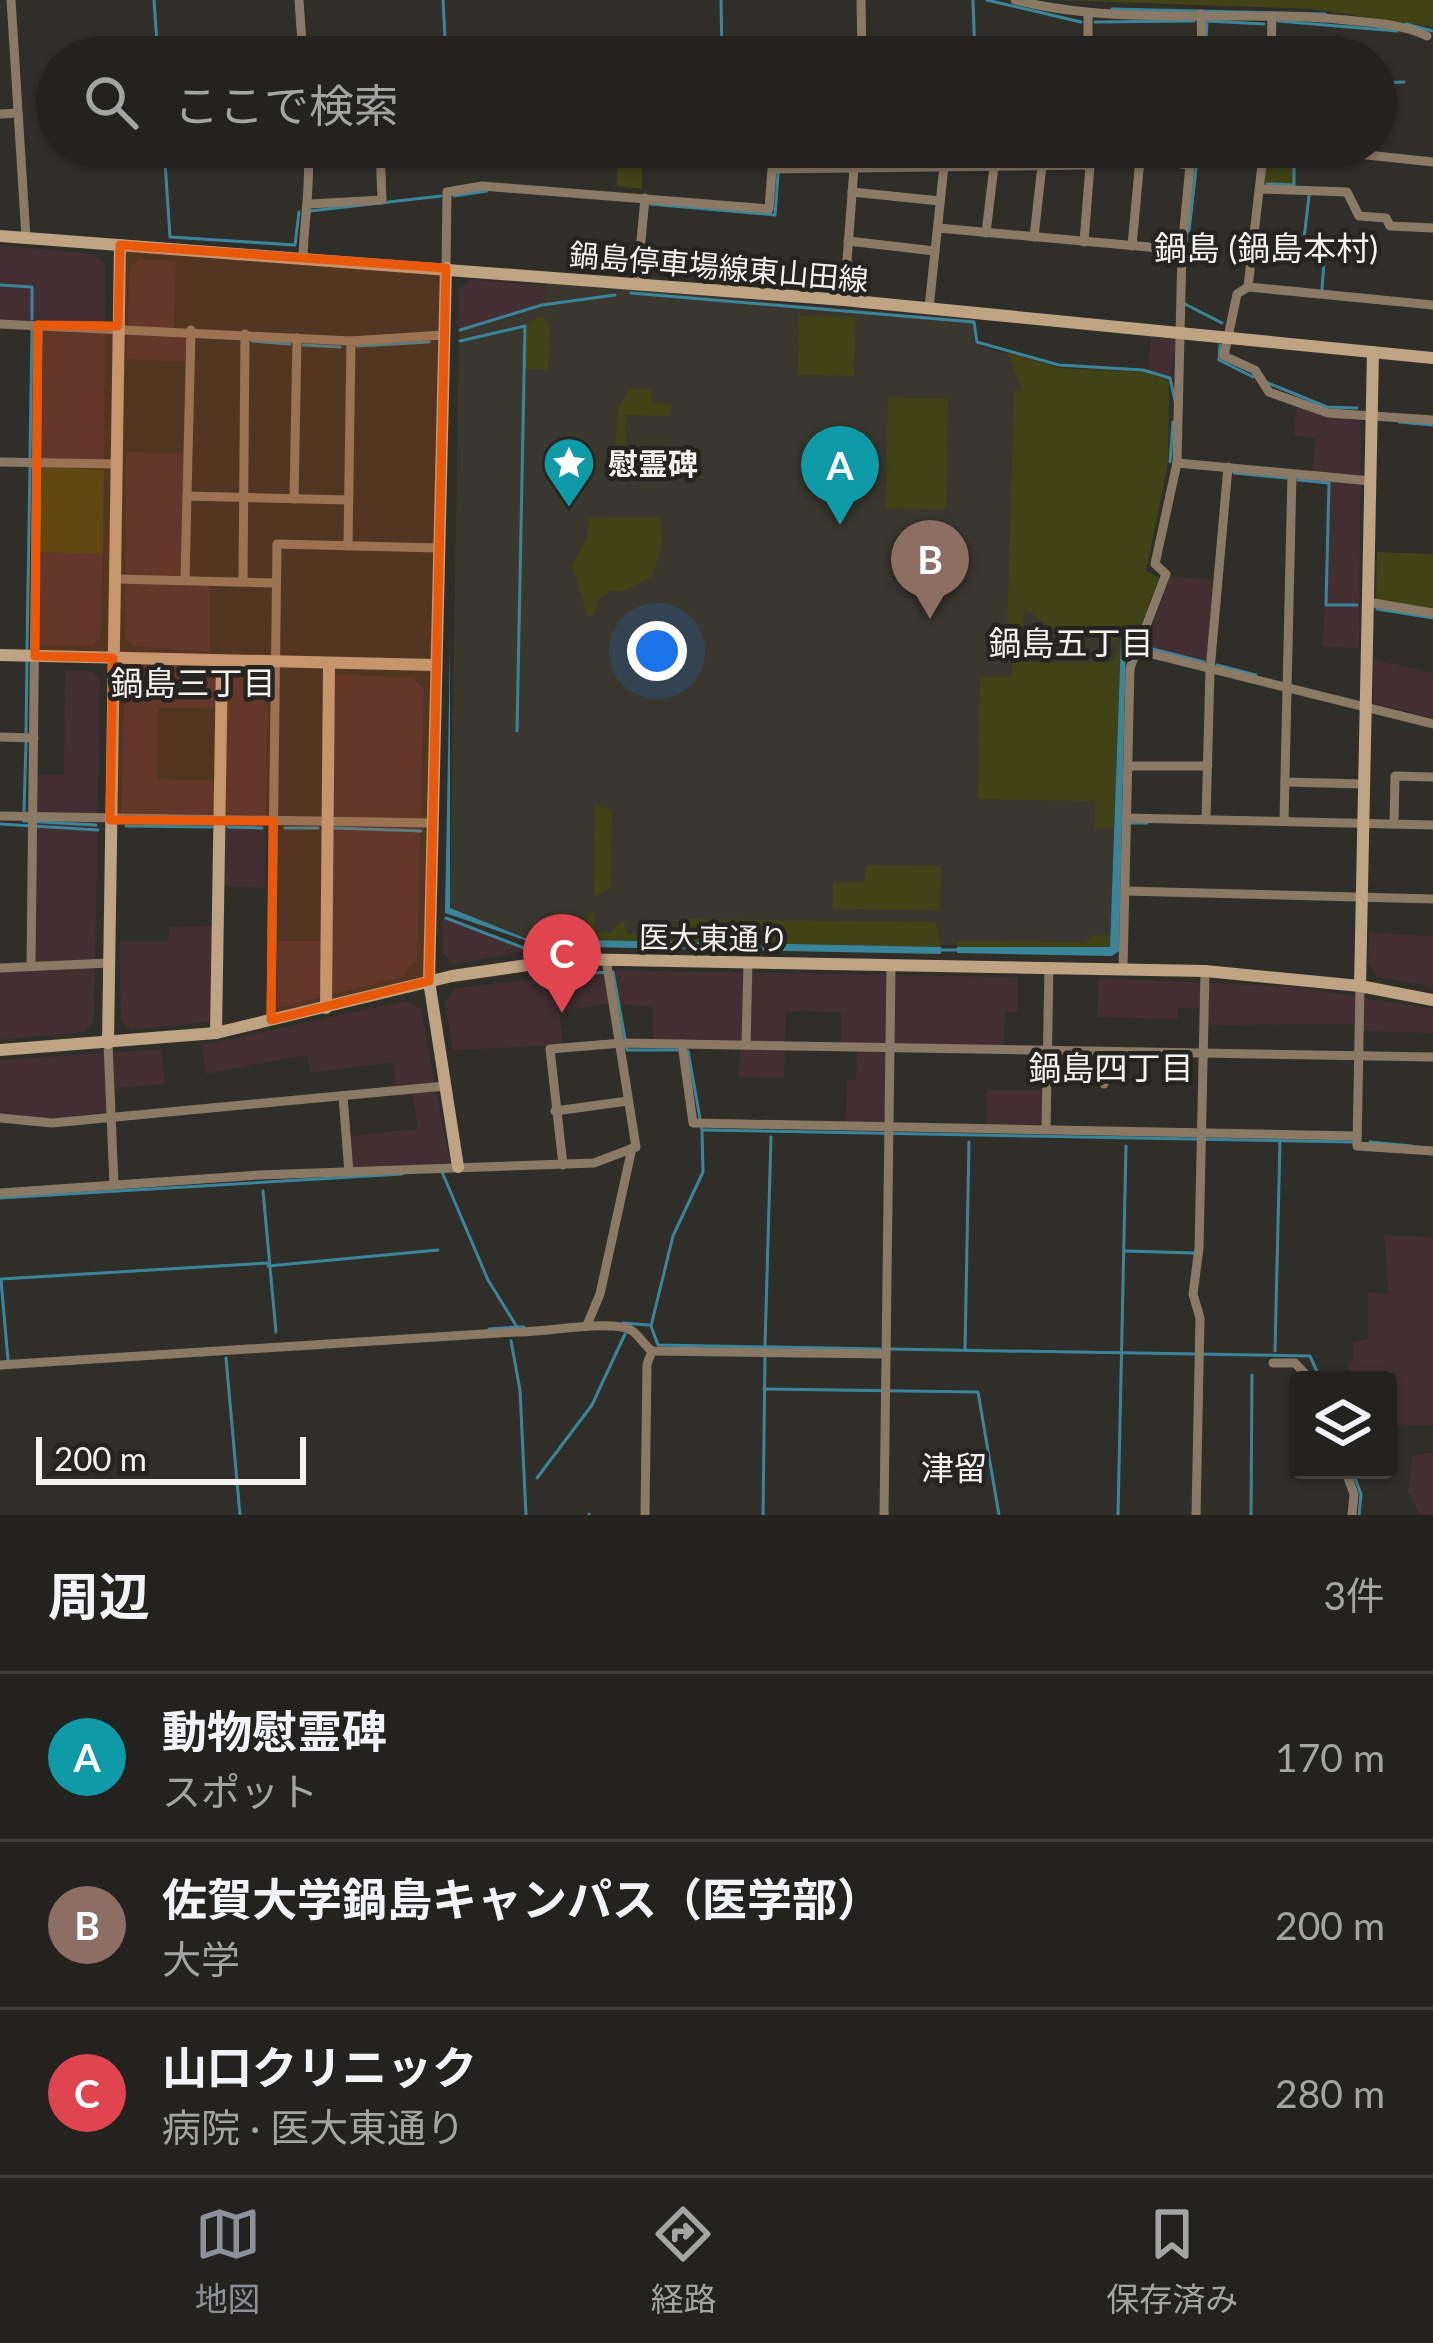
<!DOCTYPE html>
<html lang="ja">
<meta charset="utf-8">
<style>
:root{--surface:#23221f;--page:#2b2a28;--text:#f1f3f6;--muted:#a3a4a4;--line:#403f3d;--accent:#8c9099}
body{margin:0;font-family:Lato,"Noto Sans JP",sans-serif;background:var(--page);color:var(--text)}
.controls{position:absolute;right:36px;bottom:36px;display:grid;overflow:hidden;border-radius:12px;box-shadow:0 3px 9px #0004}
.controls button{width:108px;height:108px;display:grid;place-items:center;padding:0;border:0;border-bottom:3px solid var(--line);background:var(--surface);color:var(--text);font:60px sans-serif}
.scale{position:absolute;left:36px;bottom:30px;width:270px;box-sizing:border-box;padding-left:12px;border:6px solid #f3f2ef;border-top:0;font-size:33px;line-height:42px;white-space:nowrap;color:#f3f2ef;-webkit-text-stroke:9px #252420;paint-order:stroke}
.you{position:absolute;left:657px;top:651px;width:42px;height:42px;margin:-30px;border:9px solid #fff;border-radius:50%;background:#1a73e8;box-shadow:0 0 0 18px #1a73e833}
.badge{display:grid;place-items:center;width:78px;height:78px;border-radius:50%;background:var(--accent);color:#fff;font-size:39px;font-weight:700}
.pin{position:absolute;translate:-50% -99px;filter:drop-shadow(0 3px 6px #0008)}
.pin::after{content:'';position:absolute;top:63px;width:42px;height:36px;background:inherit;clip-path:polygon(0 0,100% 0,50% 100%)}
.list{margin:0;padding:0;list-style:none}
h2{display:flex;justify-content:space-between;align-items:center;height:156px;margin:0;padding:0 48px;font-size:51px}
h2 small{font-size:39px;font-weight:400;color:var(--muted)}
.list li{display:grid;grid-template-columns:78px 1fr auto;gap:36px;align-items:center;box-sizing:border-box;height:168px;padding:0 48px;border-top:3px solid var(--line)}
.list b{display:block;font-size:45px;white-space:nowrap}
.list p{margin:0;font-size:39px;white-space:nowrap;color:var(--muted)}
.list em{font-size:39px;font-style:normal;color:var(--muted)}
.icon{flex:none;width:66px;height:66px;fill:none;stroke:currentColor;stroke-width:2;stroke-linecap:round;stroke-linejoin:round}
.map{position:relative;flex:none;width:1433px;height:1515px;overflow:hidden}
.search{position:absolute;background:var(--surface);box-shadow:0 3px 9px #0004;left:36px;right:36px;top:36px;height:132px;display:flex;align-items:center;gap:30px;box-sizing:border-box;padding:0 42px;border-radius:66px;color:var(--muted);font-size:45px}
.sheet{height:660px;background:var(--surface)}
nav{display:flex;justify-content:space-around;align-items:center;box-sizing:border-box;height:168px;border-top:3px solid var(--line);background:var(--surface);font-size:33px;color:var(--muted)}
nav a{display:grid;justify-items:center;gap:6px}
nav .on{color:var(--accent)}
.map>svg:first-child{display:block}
.commercial{fill:#432f32}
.built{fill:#3a382e}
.green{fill:#414316}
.water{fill:#3b859b}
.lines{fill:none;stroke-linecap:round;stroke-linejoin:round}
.stream{stroke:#3b859b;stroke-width:3}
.street{stroke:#8a7a65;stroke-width:9}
.secondary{stroke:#bfa484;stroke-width:12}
.marked{fill:#e8590c;fill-opacity:0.2;stroke:#e8590c;stroke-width:9;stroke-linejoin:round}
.labels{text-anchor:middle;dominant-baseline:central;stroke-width:9;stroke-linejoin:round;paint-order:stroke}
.street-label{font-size:30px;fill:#f3f2ef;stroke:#252420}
.poi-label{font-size:30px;font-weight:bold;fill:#f3f2ef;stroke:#252420;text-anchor:start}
.neighbourhood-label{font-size:33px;fill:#f3f2ef;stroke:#252420}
</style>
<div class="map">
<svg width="1433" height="1515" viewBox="0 0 1433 1515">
<rect width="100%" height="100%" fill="#2f2e29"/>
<!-- commercial -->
<g class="commercial">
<path d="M 0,245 L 93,254 L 105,264 L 104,460 L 41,458 L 43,321 L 0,320 Z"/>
<path d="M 140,259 L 176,261 L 174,331 L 188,332 L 188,362 L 127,359 L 129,269 Z"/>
<path d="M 471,280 L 547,285 L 545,306 L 459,332 L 458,290 Z"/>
<path d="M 1151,338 L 1172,339 L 1176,345 L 1169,382 L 1148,372 Z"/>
<path d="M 1297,405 L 1361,417 L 1359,648 L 1323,647 L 1329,475 L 1312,472 L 1316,438 L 1294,436 Z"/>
<path d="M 126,452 L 186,454 L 183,583 L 210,585 L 210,652 L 134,646 L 125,639 Z"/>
<path d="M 40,552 L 103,554 L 100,637 L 93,646 L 39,645 Z"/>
<path d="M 1170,576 L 1214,580 L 1206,665 L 1145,648 Z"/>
<path d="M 1374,660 L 1433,673 L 1433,718 L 1373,703 Z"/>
<path d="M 65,670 L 91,671 L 100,679 L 94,1022 L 85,1032 L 0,1040 L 0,972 L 34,970 L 36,775 L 64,775 Z"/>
<path d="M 134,672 L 268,672 L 265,888 L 224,886 L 225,709 L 158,708 L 157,779 L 215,780 L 214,817 L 121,814 L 125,680 Z"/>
<path d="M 334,674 L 413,678 L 424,689 L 417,959 L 402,977 L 277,1008 L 278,941 L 330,941 Z"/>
<path d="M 443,917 L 529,950 L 454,964 L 442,952 Z"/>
<path d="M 212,926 L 210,1022 L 131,1030 L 121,1021 L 119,942 L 168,942 L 169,927 Z"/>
<path d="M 1369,933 L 1433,936 L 1433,987 L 1378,977 L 1368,963 Z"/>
<path d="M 603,970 L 1018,977 L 1018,1012 L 1005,1012 L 1004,1047 L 895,1045 L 894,1123 L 846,1122 L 847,1080 L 856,1080 L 857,1045 L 841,1044 L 841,1012 L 786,1011 L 784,1078 L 739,1077 L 740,1043 L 654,1041 L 653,1007 L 608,1003 L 559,1012 L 563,1045 L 453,1050 L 445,1003 L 454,989 Z"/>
<path d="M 1098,978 L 1298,987 L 1433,1009 L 1433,1033 L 1361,1031 L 1360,1024 L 1204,1025 L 1204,1008 L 1178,1008 L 1178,1019 L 1097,1017 Z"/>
<path d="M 406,1001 L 421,1009 L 450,1163 L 353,1169 L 350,1136 L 418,1129 L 413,1095 L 398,1096 L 392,1062 L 311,1073 L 307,1055 L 205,1074 L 202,1045 Z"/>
<path d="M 161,1049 L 165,1084 L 106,1089 L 107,1112 L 45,1119 L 0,1114 L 0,1060 Z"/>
<path d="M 987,1090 L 1044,1090 L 1043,1124 L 987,1124 Z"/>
<path d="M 1384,1235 L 1433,1237 L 1433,1425 L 1388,1425 L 1388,1380 L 1353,1380 L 1347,1364 L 1353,1360 L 1353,1343 L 1368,1339 L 1368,1292 L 1389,1295 Z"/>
<path d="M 1433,1452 L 1433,1515 L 1420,1515 L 1408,1492 L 1412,1456 Z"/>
</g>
<!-- built -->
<path class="built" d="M 547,282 L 975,320 L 973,340 L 981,347 L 1059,368 L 1148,372 L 1169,382 L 1168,463 L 1146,571 L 1159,578 L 1120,671 L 1110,947 L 588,940 L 587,951 L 551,949 L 551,943 L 530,940 L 450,909 L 459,332 L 545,306 Z"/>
<!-- green -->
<g class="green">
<path d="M 1055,0 L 1433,0 L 1433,27 L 1313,9 Z"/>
<path d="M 616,147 L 642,147 L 642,189 L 617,186 Z"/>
<path d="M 1267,149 L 1294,153 L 1293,187 L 1264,186 Z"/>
<path d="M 543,316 L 550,327 L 548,370 L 525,369 L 527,323 Z"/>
<path d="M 799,316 L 855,317 L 854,376 L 798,375 Z"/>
<path d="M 1007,352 L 1059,368 L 1148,372 L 1169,382 L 1168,463 L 1146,571 L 1159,578 L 1137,636 L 1129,632 L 1112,642 L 1102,635 L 1082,637 L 1082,630 L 1051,628 L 1024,608 L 1022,633 L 1007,633 L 1014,391 L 1023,391 Z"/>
<path d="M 629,389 L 652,390 L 651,403 L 672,405 L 670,416 L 626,415 L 625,451 L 615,450 L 618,409 Z"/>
<path d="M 888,398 L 948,399 L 946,509 L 886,508 Z"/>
<path d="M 41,467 L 104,470 L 103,554 L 40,552 Z"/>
<path d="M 661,517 L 662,546 L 652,577 L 624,591 L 611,591 L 599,599 L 593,616 L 587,613 L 572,566 L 587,537 L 589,518 Z"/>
<path d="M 1377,552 L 1433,554 L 1433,610 L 1376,600 Z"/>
<path d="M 1121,639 L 1114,828 L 1095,828 L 1095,801 L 978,799 L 980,677 L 1012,677 L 1012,662 L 1112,663 Z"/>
<path d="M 595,805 L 612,810 L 611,887 L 594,897 Z"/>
<path d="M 867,865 L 941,866 L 940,910 L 833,909 L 833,882 L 864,882 Z"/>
<path d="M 588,911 L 594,912 L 595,933 L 610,933 L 623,920 L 627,934 L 683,935 L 684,919 L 935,922 L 941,947 L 587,940 Z"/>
<path d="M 1092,935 L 1111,936 L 1110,947 L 957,947 L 958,941 L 1085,943 Z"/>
</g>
<!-- water -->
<g class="water">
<path d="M 1121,639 L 1126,640 L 1119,951 L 1112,956 L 957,953 L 957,947 L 1110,947 Z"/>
<path d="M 450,648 L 450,908 L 530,940 L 552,943 L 551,949 L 445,913 Z"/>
<path d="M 587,940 L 941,947 L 941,954 L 587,947 Z"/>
</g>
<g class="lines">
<!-- stream -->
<g class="stream">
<path d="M 154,0 L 158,57"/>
<path d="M 443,0 L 446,57"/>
<path d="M 721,0 L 722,57"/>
<path d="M 973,0 L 975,57"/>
<path d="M 987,0 L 1081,22"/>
<path d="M 1112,9 L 1325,14"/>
<path d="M 1278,21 L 1397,31"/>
<path d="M 1095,22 L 1194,21"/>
<path d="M 1264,24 L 1207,21 L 1206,44 L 1268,48"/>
<path d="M 1406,24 L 1433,31"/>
<path d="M 1376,83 L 1404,82"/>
<path d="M 164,147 L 170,237 L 295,245 L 299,212"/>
<path d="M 976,147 L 976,150"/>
<path d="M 1270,149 L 1294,151 L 1294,186"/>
<path d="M 1092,158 L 1115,151 L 1197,159 L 1186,259"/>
<path d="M 1267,184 L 1292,185"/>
<path d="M 454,196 L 487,191"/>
<path d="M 1309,196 L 1302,256 L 1324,262 L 1322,289"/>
<path d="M 650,204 L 775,215 L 778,174"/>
<path d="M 310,211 L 441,196"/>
<path d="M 0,285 L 32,287 L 32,319"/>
<path d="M 631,293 L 974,322 L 977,342 L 1059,365 L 1143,370 L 1170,378 L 1175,401"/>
<path d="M 1185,304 L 1222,323"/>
<path d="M 460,330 L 542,305 L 615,295"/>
<path d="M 252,341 L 290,344"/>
<path d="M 460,341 L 525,326 L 517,731"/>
<path d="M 303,345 L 340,347"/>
<path d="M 1220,345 L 1219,360 L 1253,377"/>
<path d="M 357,346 L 429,342"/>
<path d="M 1268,383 L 1327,407 L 1357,408"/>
<path d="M 1399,422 L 1433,425"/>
<path d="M 30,457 L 32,329"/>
<path d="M 1170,462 L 1173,422"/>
<path d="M 1234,473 L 1286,478"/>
<path d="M 1298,480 L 1329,483 L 1326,605 L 1357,605"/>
<path d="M 1377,609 L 1433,618"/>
<path d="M 1149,648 L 1204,662"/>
<path d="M 27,649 L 30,467"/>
<path d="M 1217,665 L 1256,675"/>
<path d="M 26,733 L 27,659"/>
<path d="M 24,811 L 26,743"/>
<path d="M 24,821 L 96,825"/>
<path d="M 1132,823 L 1147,823"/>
<path d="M 0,824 L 98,830"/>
<path d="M 126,826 L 212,827"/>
<path d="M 228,827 L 262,828"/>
<path d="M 285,828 L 318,828"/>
<path d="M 335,828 L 421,831"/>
<path d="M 446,918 L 524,948"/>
<path d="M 550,946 L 589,945"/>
<path d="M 940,950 L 961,950"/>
<path d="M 569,974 L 613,972 L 627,1050 L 678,1050"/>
<path d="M 688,1051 L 702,1130 L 703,1172 L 673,1236 L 651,1326 L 658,1345 L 880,1349"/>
<path d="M 704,1130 L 1354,1142"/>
<path d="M 1370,1142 L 1412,1146"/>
<path d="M 442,1172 L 488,1280 L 517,1327 L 524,1327"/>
<path d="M 263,1191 L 276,1332"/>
<path d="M 0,1198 L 402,1174"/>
<path d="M 1126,1251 L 1194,1253"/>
<path d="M 268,1266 L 438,1250"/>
<path d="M 1,1279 L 268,1263"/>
<path d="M 1,1280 L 8,1360"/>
<path d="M 623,1323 L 649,1325"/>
<path d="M 489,1329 L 515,1327"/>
<path d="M 511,1341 L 520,1390 L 526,1515"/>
<path d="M 765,1345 L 771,1137"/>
<path d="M 890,1349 L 1310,1356 L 1321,1380"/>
<path d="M 965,1349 L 969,1142"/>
<path d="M 1275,1351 L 1280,1140"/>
<path d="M 226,1358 L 240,1515"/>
<path d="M 764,1389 L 978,1392 L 999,1515"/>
<path d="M 1352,1470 L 1361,1494 L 1359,1515"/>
<path d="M 537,1478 L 592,1405 L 625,1334"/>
<path d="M 589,1514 L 589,1515"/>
<path d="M 763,1515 L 765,1358"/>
<path d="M 1118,1515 L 1126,1146"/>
<path d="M 1251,1515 L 1252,1375"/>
</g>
<!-- street -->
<g class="street">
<path d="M 11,0 L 26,238"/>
<path d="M 299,0 L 303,57"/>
<path d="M 861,0 L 862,57"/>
<path d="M 1015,0 C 1123,27 1235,9 1346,20 C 1374,23 1402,24 1427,36"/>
<path d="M 1201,14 L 1202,57"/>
<path d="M 1088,57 L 1088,15"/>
<path d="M 1271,57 L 1272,16"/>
<path d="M 0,114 L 18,113"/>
<path d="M 782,147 L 782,159 L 1090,155 L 1090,147"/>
<path d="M 1264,147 L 1248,287 L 1237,294 L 1224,356 L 1255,370 L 1269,392 L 1328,413 L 1433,420"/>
<path d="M 1291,147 L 1433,162"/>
<path d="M 1190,165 L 1193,147"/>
<path d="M 1261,189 L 1347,192 L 1359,216 L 1386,218 L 1390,226 L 1433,228"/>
<path d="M 852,192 L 940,201"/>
<path d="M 310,204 L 382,200 L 380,147"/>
<path d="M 938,228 L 1182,250"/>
<path d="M 986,233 L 994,166"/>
<path d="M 1034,237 L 1042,165"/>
<path d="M 848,241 L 935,251"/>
<path d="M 1084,242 L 1090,165"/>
<path d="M 1132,246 L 1140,159"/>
<path d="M 303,258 C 304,219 311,187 308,147"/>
<path d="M 446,268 L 447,192 L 482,186 L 769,209 L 772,169 L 1090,165 L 1116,156 L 1190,165 L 1182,250 L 1177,463 L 1155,564 L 1166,574 L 1130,668 L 1123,969"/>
<path d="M 637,283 L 645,198"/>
<path d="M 1248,287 L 1433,305"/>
<path d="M 844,300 L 854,168"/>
<path d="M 929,308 L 944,166"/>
<path d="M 0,324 L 351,341 L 443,335"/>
<path d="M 0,462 L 116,464"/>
<path d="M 1177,463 L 1371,481"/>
<path d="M 187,496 L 348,500"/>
<path d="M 294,499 L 297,338"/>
<path d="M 348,546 L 351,341"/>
<path d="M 115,579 L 275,583"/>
<path d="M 185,579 L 191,330"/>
<path d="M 243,581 L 245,334"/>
<path d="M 1368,602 L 1433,613"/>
<path d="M 1140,651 L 1433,724"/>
<path d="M 0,737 L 34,738"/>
<path d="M 1128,766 L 1208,766"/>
<path d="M 1285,782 L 1364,784"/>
<path d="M 0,816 L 434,823"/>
<path d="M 1127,818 L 1433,825"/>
<path d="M 1206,819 L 1210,670 L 1228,467"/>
<path d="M 1284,820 L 1292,474"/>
<path d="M 1394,824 L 1395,776 L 1433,777"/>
<path d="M 1125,891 L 1433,899"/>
<path d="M 31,966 L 38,325"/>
<path d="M 0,968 L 108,963"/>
<path d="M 1360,986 L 1357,1146 L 1433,1151"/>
<path d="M 271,1020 L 277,544 L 438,548"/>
<path d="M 108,1043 L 114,1185"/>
<path d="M 682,1044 L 693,1123 L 1357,1136"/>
<path d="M 746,1045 L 748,962"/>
<path d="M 1104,1084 L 1104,1052"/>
<path d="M 343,1096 L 349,1173"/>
<path d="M 555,1111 L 628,1101"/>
<path d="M 0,1118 L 52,1123 L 445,1086"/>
<path d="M 1046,1129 L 1049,967"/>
<path d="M 563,1165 L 550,1049 L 622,1043 L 1433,1057"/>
<path d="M 0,1193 L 259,1175 L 594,1163 L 636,1147 L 606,959"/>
<path d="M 587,1325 L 600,1294 L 632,1148"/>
<path d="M 1273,1363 L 1295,1363 L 1311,1380"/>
<path d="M 0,1365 L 514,1332 C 542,1333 611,1319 631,1330 C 639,1335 644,1345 652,1351 L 886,1354"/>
<path d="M 1345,1470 L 1354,1494 L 1352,1515"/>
<path d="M 645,1515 L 647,1364 L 652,1351"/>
<path d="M 884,1515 L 891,965"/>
<path d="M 1196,1515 L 1200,1318 L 1193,1294 L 1199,1248 L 1205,971"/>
</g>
<!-- secondary -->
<g class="secondary">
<path d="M 0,236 L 844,300 L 1433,358"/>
<path d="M 446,268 L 429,981 L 458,1167"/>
<path d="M 0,655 L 434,665"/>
<path d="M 1360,986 L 1373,352"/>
<path d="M 326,1008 L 329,664"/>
<path d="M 216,1033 L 222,662"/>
<path d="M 108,1043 L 120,245"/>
<path d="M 0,1050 L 216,1033 L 452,976 L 569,959 L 1205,971 L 1360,986 L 1433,1000"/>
</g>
</g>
<!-- marked area -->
<path class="marked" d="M 120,245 L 446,268 L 429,981 L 271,1020 L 273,821 L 110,820 L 113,658 L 35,656 L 38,325 L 118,326 Z"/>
<!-- icons -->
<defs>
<g id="sight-pin" transform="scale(2.7)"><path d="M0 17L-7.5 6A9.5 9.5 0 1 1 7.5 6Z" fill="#0f9aa8" stroke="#252420"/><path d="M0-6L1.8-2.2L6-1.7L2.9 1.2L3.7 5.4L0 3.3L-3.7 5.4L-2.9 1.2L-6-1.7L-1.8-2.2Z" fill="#fff"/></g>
</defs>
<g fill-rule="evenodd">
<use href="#sight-pin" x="569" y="463"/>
</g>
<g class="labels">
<!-- street labels -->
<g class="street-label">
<text transform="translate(719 266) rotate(5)">鍋島停車場線東山田線</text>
<text transform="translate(714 937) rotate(1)">医大東通り</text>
</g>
<!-- poi labels -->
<g class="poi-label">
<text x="608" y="463">慰霊碑</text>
</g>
<!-- neighbourhood labels -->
<g class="neighbourhood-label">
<text x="1266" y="247">鍋島 (鍋島本村)</text>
<text x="1071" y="642">鍋島五丁目</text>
<text x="193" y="682">鍋島三丁目</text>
<text x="1111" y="1067">鍋島四丁目</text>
<text x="954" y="1467">津留</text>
</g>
</g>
</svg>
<div class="controls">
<button><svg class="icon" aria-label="layers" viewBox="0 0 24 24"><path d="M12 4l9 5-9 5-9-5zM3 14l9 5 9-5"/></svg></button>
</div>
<div class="scale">200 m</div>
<div class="you"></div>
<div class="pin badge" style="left:840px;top:525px;background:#0f9aa8">A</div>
<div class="pin badge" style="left:930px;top:619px;background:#8d6e63">B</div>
<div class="pin badge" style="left:562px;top:1013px;background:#e0444e">C</div>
<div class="search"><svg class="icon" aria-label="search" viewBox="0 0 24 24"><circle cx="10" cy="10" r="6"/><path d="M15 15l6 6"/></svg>ここで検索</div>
</div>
<section class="sheet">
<h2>周辺<small>3件</small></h2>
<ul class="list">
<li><span class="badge" style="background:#0f9aa8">A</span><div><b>動物慰霊碑</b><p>スポット</p></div><em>170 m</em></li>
<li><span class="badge" style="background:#8d6e63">B</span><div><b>佐賀大学鍋島キャンパス（医学部）</b><p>大学</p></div><em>200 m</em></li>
<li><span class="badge" style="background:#e0444e">C</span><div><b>山口クリニック</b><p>病院 · 医大東通り</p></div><em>280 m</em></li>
</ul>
</section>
<nav>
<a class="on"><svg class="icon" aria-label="map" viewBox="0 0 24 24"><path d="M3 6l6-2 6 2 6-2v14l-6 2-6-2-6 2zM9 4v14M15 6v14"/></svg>地図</a>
<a><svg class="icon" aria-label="directions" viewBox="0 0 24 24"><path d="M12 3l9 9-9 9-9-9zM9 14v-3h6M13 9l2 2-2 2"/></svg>経路</a>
<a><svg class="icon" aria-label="saved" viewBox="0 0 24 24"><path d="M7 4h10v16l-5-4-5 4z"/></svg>保存済み</a>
</nav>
